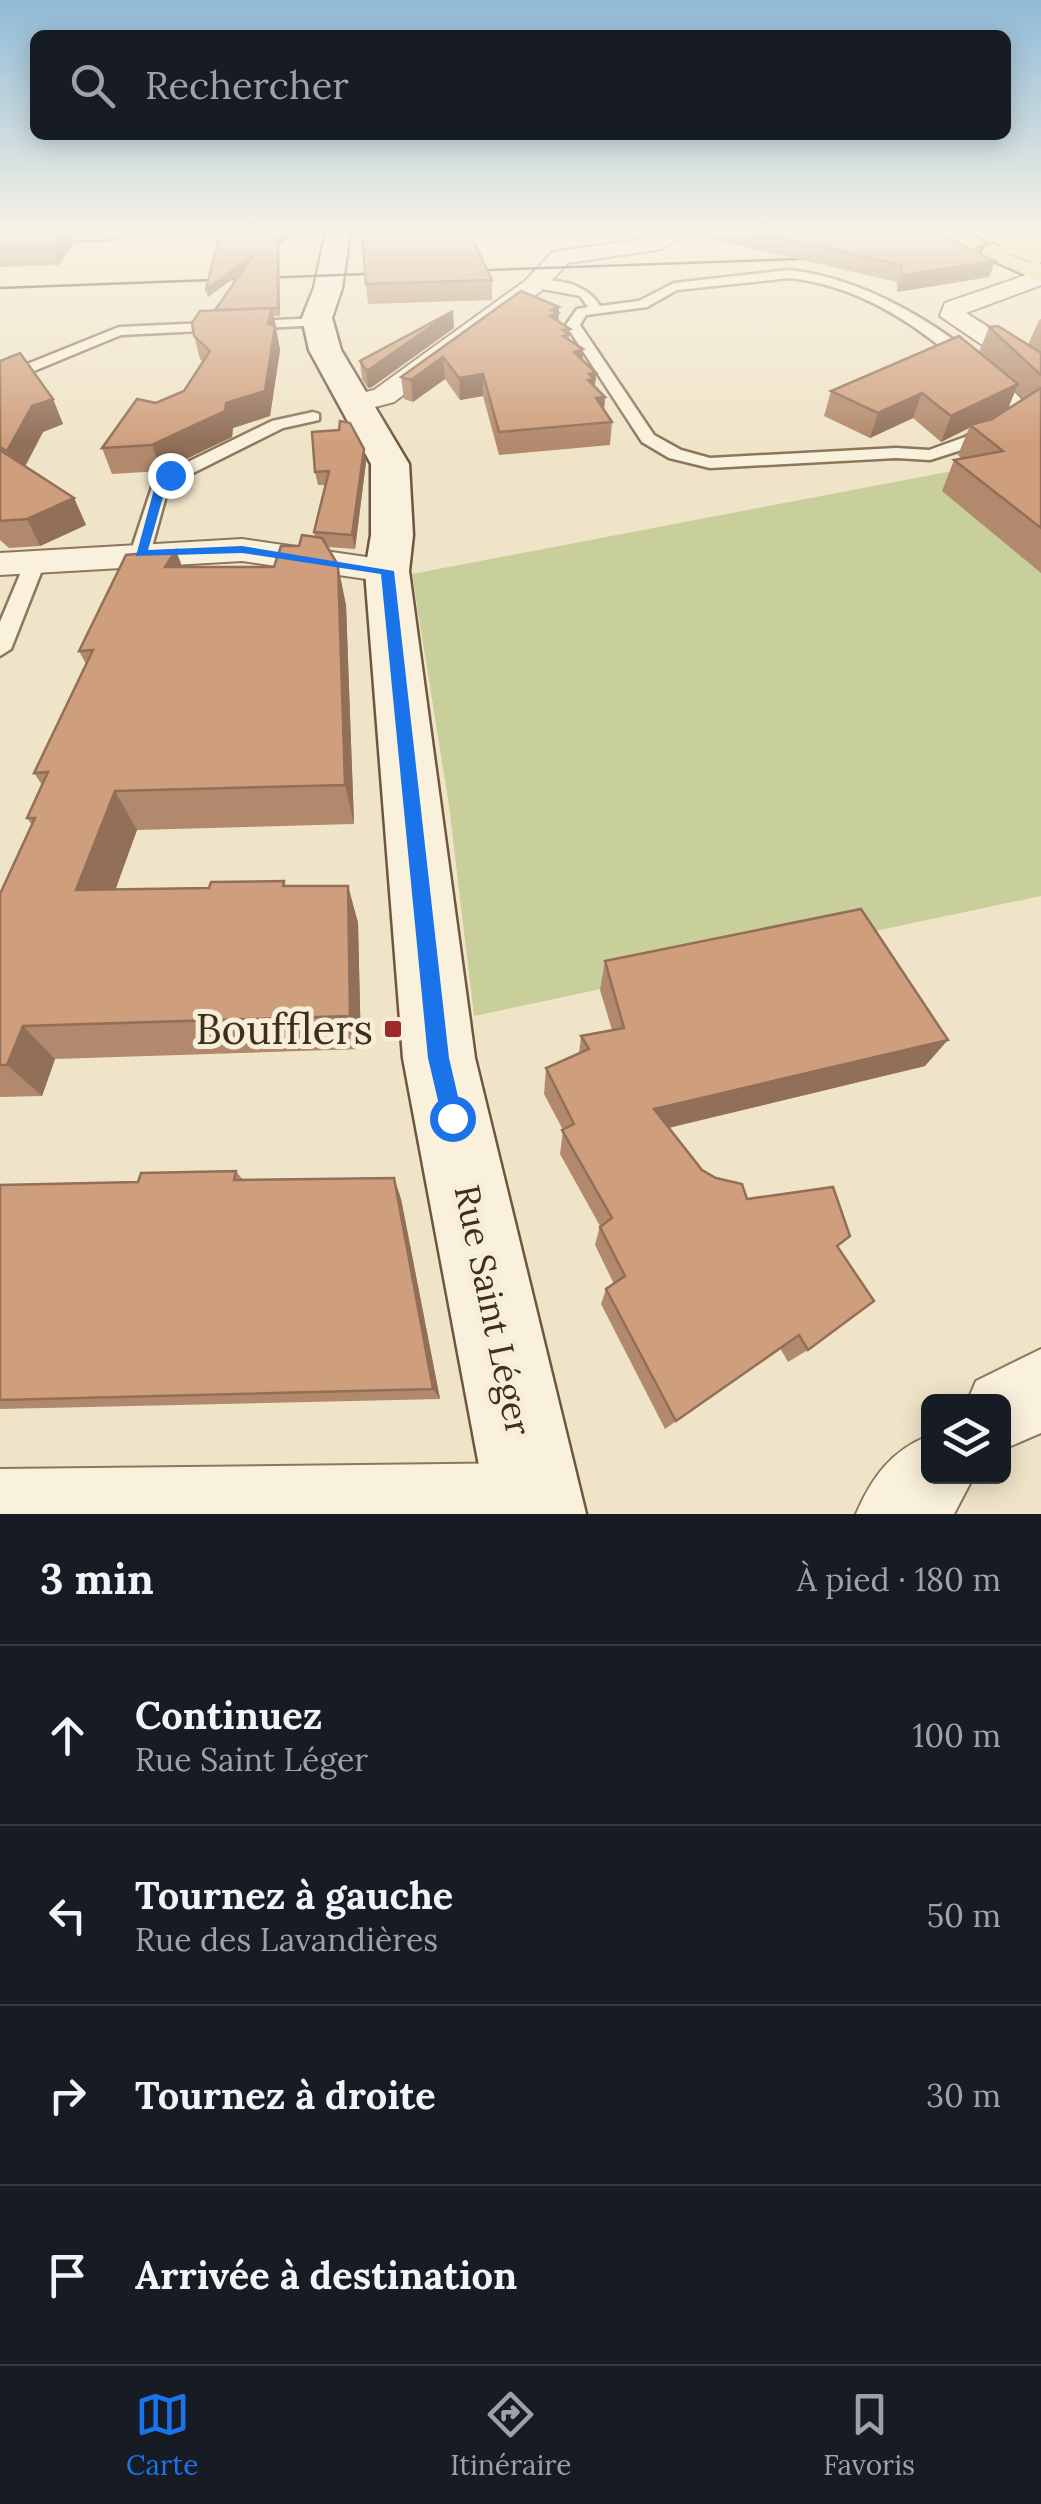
<!DOCTYPE html>
<html lang="fr">
<meta charset="utf-8">
<style>
:root{--surface:#171b24;--page:#20242c;--text:#f1f3f6;--muted:#9ea1a6;--line:#363941;--accent:#1a73e8}
body{margin:0;font-family:Lora,serif;background:var(--page);color:var(--text)}
.controls{position:absolute;right:30px;bottom:30px;display:grid;overflow:hidden;border-radius:15px;box-shadow:0 5px 25px #0003}
.controls button{width:90px;height:90px;display:grid;place-items:center;padding:0;border:0;border-bottom:2px solid var(--line);background:var(--surface);color:var(--text);font:50px sans-serif}
.stop{position:absolute;width:30px;height:30px;margin:-22px;border:8px solid #1a73e8;border-radius:50%;background:#fff}
.stop.end{background:#1a73e8;border-color:#fff;box-shadow:0 2px 10px #0008}
.list{margin:0;padding:0;list-style:none}
h2{display:flex;justify-content:space-between;align-items:center;height:130px;margin:0;padding:0 40px;font-size:42px}
h2 small{font-size:32px;font-weight:400;color:var(--muted)}
.list li{display:grid;grid-template-columns:65px 1fr auto;gap:30px;align-items:center;box-sizing:border-box;height:180px;padding:0 40px;border-top:2px solid var(--line)}
.list b{display:block;font-size:38px;white-space:nowrap}
.list p{margin:0;font-size:32px;white-space:nowrap;color:var(--muted)}
.list em{font-size:32px;font-style:normal;color:var(--muted)}
.icon{flex:none;width:55px;height:55px;fill:none;stroke:currentColor;stroke-width:2;stroke-linecap:round;stroke-linejoin:round}
.map{position:relative;flex:none;width:1041px;height:1514px;overflow:hidden}
.search{position:absolute;background:var(--surface);box-shadow:0 5px 25px #0003;left:30px;right:30px;top:30px;height:110px;display:flex;align-items:center;gap:25px;box-sizing:border-box;padding:0 35px;border-radius:15px;color:var(--muted);font-size:38px}
.sheet{height:850px;background:var(--surface)}
nav{display:flex;justify-content:space-around;align-items:center;box-sizing:border-box;height:140px;border-top:2px solid var(--line);background:var(--surface);font-size:28px;color:var(--muted)}
nav a{display:grid;justify-items:center;gap:5px}
nav .on{color:var(--accent)}
.map>svg:first-child{display:block}
.green{fill:#c9cf9b}
.lines{fill:none;stroke-linecap:round;stroke-linejoin:round}
.lane-casing{stroke:#8d765c;stroke-width:5}
.street-casing{stroke:#8d765c;stroke-width:4}
.secondary-casing{stroke:#6f573f;stroke-width:5}
.primary-casing{stroke:#5b4430;stroke-width:5}
.lane{fill:#faf1dc;fill-rule:evenodd}
.street{fill:#faf1dc;fill-rule:evenodd}
.secondary{fill:#faf1dc;fill-rule:evenodd}
.primary{fill:#f3d9a0;fill-rule:evenodd}
.tram{stroke:#3d2e20;stroke-width:2.5}
.primary-bridge-casing{stroke:#5b4430;stroke-width:30;stroke-linecap:butt}
.primary-bridge{stroke:#f3d9a0;stroke-width:28}
.wall{fill:#b2896c;fill-rule:evenodd}
.shaded-wall{fill:#916f58}
.building{fill:#cf9f7d;stroke:#916f58;stroke-width:2.5}
.route{fill:#1a73e8}
.poi-dot{fill:#9e2a2b;stroke:#f7eed8;stroke-width:4}
.labels{text-anchor:middle;dominant-baseline:central;stroke-width:10;stroke-linejoin:round;paint-order:stroke}
.street-label{font-size:35px;fill:#3d2e20;stroke:#f7eed8}
.near-poi-label{font-size:42px;fill:#3d2e20;stroke:#f7eed8;text-anchor:end}
</style>
<div class="map">
<svg width="1041" height="1514" viewBox="0 0 1041 1514">
<rect width="100%" height="100%" fill="#f0e4c8"/>
<!-- green -->
<path class="green" d="M 1041,454 L 1041,896 L 474,1016 L 449,806 L 412,574 Z"/>
<g class="lines">
<!-- lane casing -->
<g class="lane-casing">
<g id="lane">
<path d="M 789,270 C 879,280 972,343 1032,411 L 977,445 L 930,460 L 896,458 L 710,468 L 669,458 L 642,442 L 566,325 L 577,309 L 588,307 L 580,296 L 527,286 C 549,274 587,283 600,306 L 639,301 L 674,283 ZM 789,278 C 882,288 947,350 1014,410 L 965,437 L 929,450 L 896,448 L 710,458 L 681,450 L 654,435 L 580,325 L 586,315 L 647,307 L 677,290 Z"/>
<path d="M 318,318 L 325,322 L 323,325 L 121,335 L 0,385 L 0,375 L 119,327 Z"/>
<path d="M 313,412 L 319,414 L 319,420 L 283,428 L 169,485 L 150,554 L 140,560 L 133,558 L 130,554 L 155,478 L 272,421 Z"/>
<path d="M 36,554 L 46,560 L 11,649 L 0,656 L 0,622 L 26,560 Z"/>
</g>
</g>
<!-- street casing -->
<g class="street-casing">
<g id="street">
<path d="M 661,232 L 688,232 L 662,249 L 568,263 L 541,291 L 394,402 L 356,412 L 345,409 L 341,403 L 345,397 L 374,390 L 525,281 L 553,252 L 649,238 Z"/>
<path d="M 1041,270 L 1041,285 L 966,313 L 1041,360 L 1041,380 L 1031,378 L 940,316 L 945,303 Z"/>
<path d="M 242,539 L 387,560 L 401,563 L 406,571 L 401,579 L 387,582 L 242,561 L 0,575 L 0,553 Z"/>
<path d="M 1041,1349 L 1041,1433 L 1004,1449 L 1004,1402 L 967,1402 L 976,1381 Z"/>
<path d="M 928,1436 L 928,1476 L 974,1476 L 954,1514 L 856,1514 C 872,1477 891,1451 928,1436 Z"/>
<path d="M 535,1463 L 565,1475 L 577,1505 L 574,1514 L 0,1514 L 0,1469 Z"/>
</g>
</g>
<!-- secondary casing -->
<g class="secondary-casing">
<g id="secondary">
<path d="M 0,232 L 125,232 L 113,239 L 0,243 Z"/>
<path d="M 326,232 L 350,232 L 342,288 L 332,318 L 341,350 L 409,464 L 413,535 L 409,571 L 475,1058 L 586,1514 L 488,1514 L 403,1058 L 365,571 L 371,535 L 371,464 L 309,350 L 302,318 L 314,288 Z"/>
</g>
</g>
<!-- primary casing -->
<g class="primary-casing">
<g id="primary">
<path d="M 934,232 L 968,232 L 985,242 L 972,250 L 937,237 Z"/>
<path d="M 994,244 L 1041,264 L 1041,282 L 985,257 L 981,252 L 985,247 Z"/>
</g>
</g>
<!-- lane -->
<use href="#lane" class="lane"/>
<!-- street -->
<use href="#street" class="street"/>
<!-- secondary -->
<use href="#secondary" class="secondary"/>
<!-- primary -->
<use href="#primary" class="primary"/>
<!-- tram -->
<g class="tram">
<path d="M 461,271 L 826,258"/>
<path d="M 0,288 L 391,273"/>
</g>
<!-- primary-bridge casing -->
<g class="primary-bridge-casing">
<path id="primary-bridge" d="M 1013,240 L 1036,249"/>
</g>
<!-- primary-bridge -->
<use href="#primary-bridge" class="primary-bridge"/>
</g>
<!-- wall -->
<g class="wall">
<path d="M 0,232 L 69,232 L 73,244 L 59,265 L 0,267 Z"/>
<path d="M 702,232 L 934,232 L 995,261 L 989,277 L 897,292 L 897,282 L 702,237 Z"/>
<path d="M 279,245 L 280,316 L 274,316 L 280,350 L 270,416 L 233,428 L 232,437 L 161,471 L 112,474 L 102,448 L 156,403 L 184,391 L 203,362 L 200,359 L 194,336 L 215,311 L 240,274 L 208,297 L 206,289 Z"/>
<path d="M 492,280 L 492,300 L 368,304 L 366,284 Z"/>
<path d="M 521,291 L 559,307 L 558,321 L 570,329 L 569,340 L 583,349 L 583,360 L 596,373 L 595,387 L 605,397 L 604,410 L 612,422 L 610,445 L 499,455 L 483,396 L 460,400 L 445,379 L 413,402 L 404,399 L 401,377 Z"/>
<path d="M 1041,319 L 1041,573 L 942,491 L 954,460 L 962,459 L 958,455 L 969,428 L 941,442 L 913,418 L 870,438 L 824,416 L 831,391 L 979,352 L 989,327 L 1028,345 L 1039,320 ZM 1015,391 L 1023,399 L 1008,408 Z"/>
<path d="M 454,328 L 372,387 L 368,388 L 362,379 L 360,361 Z"/>
<path d="M 0,361 L 53,399 L 63,424 L 43,432 L 25,467 L 74,498 L 86,525 L 40,546 L 9,548 L 0,540 Z"/>
<path d="M 364,449 L 366,462 L 355,549 L 327,547 L 346,605 L 354,824 L 137,830 L 115,889 L 209,888 L 284,881 L 286,886 L 348,886 L 358,923 L 361,1049 L 55,1059 L 42,1096 L 0,1097 L 0,894 L 32,825 L 27,818 L 42,785 L 34,773 L 86,664 L 79,651 L 176,550 L 182,567 L 274,567 L 299,546 L 315,537 L 314,532 L 325,485 L 318,485 L 315,472 Z"/>
<path d="M 605,961 L 925,1066 L 669,1128 L 702,1170 L 747,1199 L 837,1247 L 808,1350 L 788,1362 L 780,1348 L 665,1429 L 601,1304 L 606,1289 L 614,1284 L 595,1245 L 600,1226 L 560,1154 L 563,1130 L 544,1094 L 546,1068 L 579,1053 L 581,1036 L 612,1030 L 600,990 Z"/>
<path d="M 236,1171 L 243,1180 L 394,1178 L 401,1199 L 440,1399 L 0,1409 L 0,1185 L 138,1182 Z"/>
</g>
<!-- shaded-wall -->
<g class="shaded-wall">
<path d="M 64,232 L 69,232 L 73,244 L 59,265 L 53,248 Z"/>
<path d="M 286,232 L 297,232 L 279,245 L 280,316 L 278,308 L 278,237 Z"/>
<path d="M 253,256 L 254,263 L 208,297 L 206,289 Z"/>
<path d="M 995,261 L 989,277 L 897,292 L 902,275 Z"/>
<path d="M 559,307 L 558,334 L 550,337 L 551,310 Z"/>
<path d="M 272,308 L 280,350 L 270,416 L 233,428 L 232,437 L 161,471 L 152,445 L 226,403 L 268,324 Z"/>
<path d="M 453,311 L 454,328 L 372,387 L 368,388 L 366,370 Z"/>
<path d="M 583,349 L 582,371 L 574,352 Z"/>
<path d="M 443,357 L 445,379 L 413,402 L 411,380 Z"/>
<path d="M 596,373 L 594,395 L 586,402 L 589,374 Z"/>
<path d="M 483,374 L 483,396 L 460,400 L 459,378 Z"/>
<path d="M 1018,384 L 1008,409 L 972,427 L 970,425 L 969,428 L 941,442 L 951,416 Z"/>
<path d="M 922,393 L 913,418 L 870,438 L 878,413 Z"/>
<path d="M 605,397 L 603,419 L 596,398 Z"/>
<path d="M 53,399 L 63,424 L 43,432 L 19,477 L 7,451 L 32,406 Z"/>
<path d="M 364,449 L 366,462 L 355,549 L 352,535 Z"/>
<path d="M 74,498 L 86,525 L 40,546 L 27,519 Z"/>
<path d="M 176,550 L 190,589 L 165,567 Z"/>
<path d="M 338,565 L 346,605 L 354,824 L 345,785 Z"/>
<path d="M 115,791 L 137,830 L 102,927 L 76,890 Z"/>
<path d="M 348,886 L 358,923 L 361,1049 L 350,1016 Z"/>
<path d="M 23,1026 L 55,1059 L 42,1096 L 7,1065 Z"/>
<path d="M 948,1040 L 925,1066 L 646,1133 L 654,1109 Z"/>
<path d="M 394,1178 L 401,1199 L 440,1399 L 433,1389 Z"/>
</g>
<!-- building -->
<g class="building">
<path d="M 0,232 L 64,232 L 53,248 L 0,249 Z"/>
<path d="M 220,232 L 286,232 L 278,237 L 278,308 L 215,310 L 253,256 L 206,289 Z"/>
<path d="M 362,232 L 469,232 L 492,280 L 366,284 Z"/>
<path d="M 753,232 L 934,232 L 995,261 L 902,275 L 902,265 Z"/>
<path d="M 521,291 L 559,307 L 551,310 L 558,313 L 550,316 L 570,329 L 563,330 L 569,334 L 563,336 L 583,349 L 574,352 L 596,373 L 589,374 L 594,379 L 588,380 L 605,397 L 596,398 L 612,422 L 499,432 L 483,374 L 459,378 L 443,357 L 411,380 L 401,377 Z"/>
<path d="M 272,308 L 268,324 L 275,326 L 265,391 L 226,403 L 225,411 L 152,445 L 102,448 L 137,399 L 156,403 L 184,391 L 210,351 L 194,336 L 192,323 L 200,311 Z"/>
<path d="M 453,311 L 370,369 L 366,370 L 360,361 Z"/>
<path d="M 998,326 L 1041,353 L 1041,375 L 989,327 Z"/>
<path d="M 959,336 L 1018,384 L 951,416 L 922,393 L 878,413 L 831,391 Z"/>
<path d="M 20,353 L 53,399 L 32,406 L 7,451 L 0,447 L 0,361 Z"/>
<path d="M 1041,388 L 1041,528 L 954,460 L 1003,451 L 970,425 L 992,419 Z"/>
<path d="M 340,421 L 350,423 L 364,449 L 352,535 L 314,532 L 329,471 L 315,472 L 312,432 L 339,430 Z"/>
<path d="M 0,450 L 74,498 L 27,519 L 0,521 Z"/>
<path d="M 302,535 L 322,538 L 338,565 L 345,785 L 115,791 L 76,890 L 209,888 L 211,882 L 284,881 L 283,886 L 348,886 L 350,1016 L 23,1026 L 7,1065 L 0,1065 L 0,894 L 35,818 L 27,818 L 48,772 L 34,773 L 93,650 L 79,651 L 126,555 L 176,550 L 165,567 L 274,567 L 281,546 L 299,546 Z"/>
<path d="M 861,909 L 948,1040 L 654,1109 L 702,1170 L 716,1178 L 742,1184 L 747,1199 L 833,1187 L 850,1236 L 837,1246 L 874,1301 L 808,1350 L 799,1335 L 676,1421 L 606,1289 L 625,1276 L 600,1227 L 612,1218 L 562,1130 L 574,1124 L 546,1068 L 589,1049 L 581,1036 L 624,1028 L 605,961 Z"/>
<path d="M 236,1171 L 234,1180 L 394,1178 L 433,1389 L 0,1400 L 0,1185 L 138,1182 L 141,1173 Z"/>
</g>
<!-- sky -->
<linearGradient id="sky" x2="0" y2="1"><stop stop-color="#8fbad6"/><stop offset="0.52" stop-color="#f8f3e6"/><stop offset="1" stop-color="#f8f3e6" stop-opacity="0"/></linearGradient>
<rect width="1041" height="444" fill="url(#sky)"/>
<!-- route -->
<path class="route" d="M 170,472 L 176,475 L 167,483 L 148,550 L 242,546 L 394,571 L 449,1058 L 463,1118 L 460,1126 L 452,1130 L 444,1126 L 428,1058 L 381,574 L 242,553 L 136,556 L 156,482 Z"/>
<!-- markers -->
<rect class="poi-dot" x="383" y="1019" width="20" height="20" rx="5"/>
<g class="labels">
<!-- street labels -->
<g class="street-label">
<text transform="translate(493 1310) rotate(78)">Rue Saint Léger</text>
</g>
<!-- near-poi labels -->
<g class="near-poi-label">
<text x="373" y="1029">Boufflers</text>
</g>
</g>
</svg>
<div class="controls">
<button><svg class="icon" aria-label="layers" viewBox="0 0 24 24"><path d="M12 4l9 5-9 5-9-5zM3 14l9 5 9-5"/></svg></button>
</div>
<div class="stop" style="left:452px;top:1118px"></div>
<div class="stop end" style="left:170px;top:475px"></div>
<div class="search"><svg class="icon" aria-label="search" viewBox="0 0 24 24"><circle cx="10" cy="10" r="6"/><path d="M15 15l6 6"/></svg>Rechercher</div>
</div>
<section class="sheet">
<h2>3 min<small>À pied · 180 m</small></h2>
<ul class="list">
<li><svg class="icon" aria-label="ahead" viewBox="0 0 24 24"><path d="M12 20V5M6 11l6-6 6 6"/></svg><div><b>Continuez</b><p>Rue Saint Léger</p></div><em>100 m</em></li>
<li><svg class="icon" aria-label="left" viewBox="0 0 24 24"><path d="M17 20v-9H6M10 6l-5 5 5 5"/></svg><div><b>Tournez à gauche</b><p>Rue des Lavandières</p></div><em>50 m</em></li>
<li><svg class="icon" aria-label="right" viewBox="0 0 24 24"><path d="M7 20v-9h11M14 6l5 5-5 5"/></svg><div><b>Tournez à droite</b></div><em>30 m</em></li>
<li><svg class="icon" aria-label="arrive" viewBox="0 0 24 24"><path d="M6 21V4h12l-3 4 3 4H6"/></svg><div><b>Arrivée à destination</b></div></li>
</ul>
</section>
<nav>
<a class="on"><svg class="icon" aria-label="map" viewBox="0 0 24 24"><path d="M3 6l6-2 6 2 6-2v14l-6 2-6-2-6 2zM9 4v14M15 6v14"/></svg>Carte</a>
<a><svg class="icon" aria-label="directions" viewBox="0 0 24 24"><path d="M12 3l9 9-9 9-9-9zM9 14v-3h6M13 9l2 2-2 2"/></svg>Itinéraire</a>
<a><svg class="icon" aria-label="saved" viewBox="0 0 24 24"><path d="M7 4h10v16l-5-4-5 4z"/></svg>Favoris</a>
</nav>
